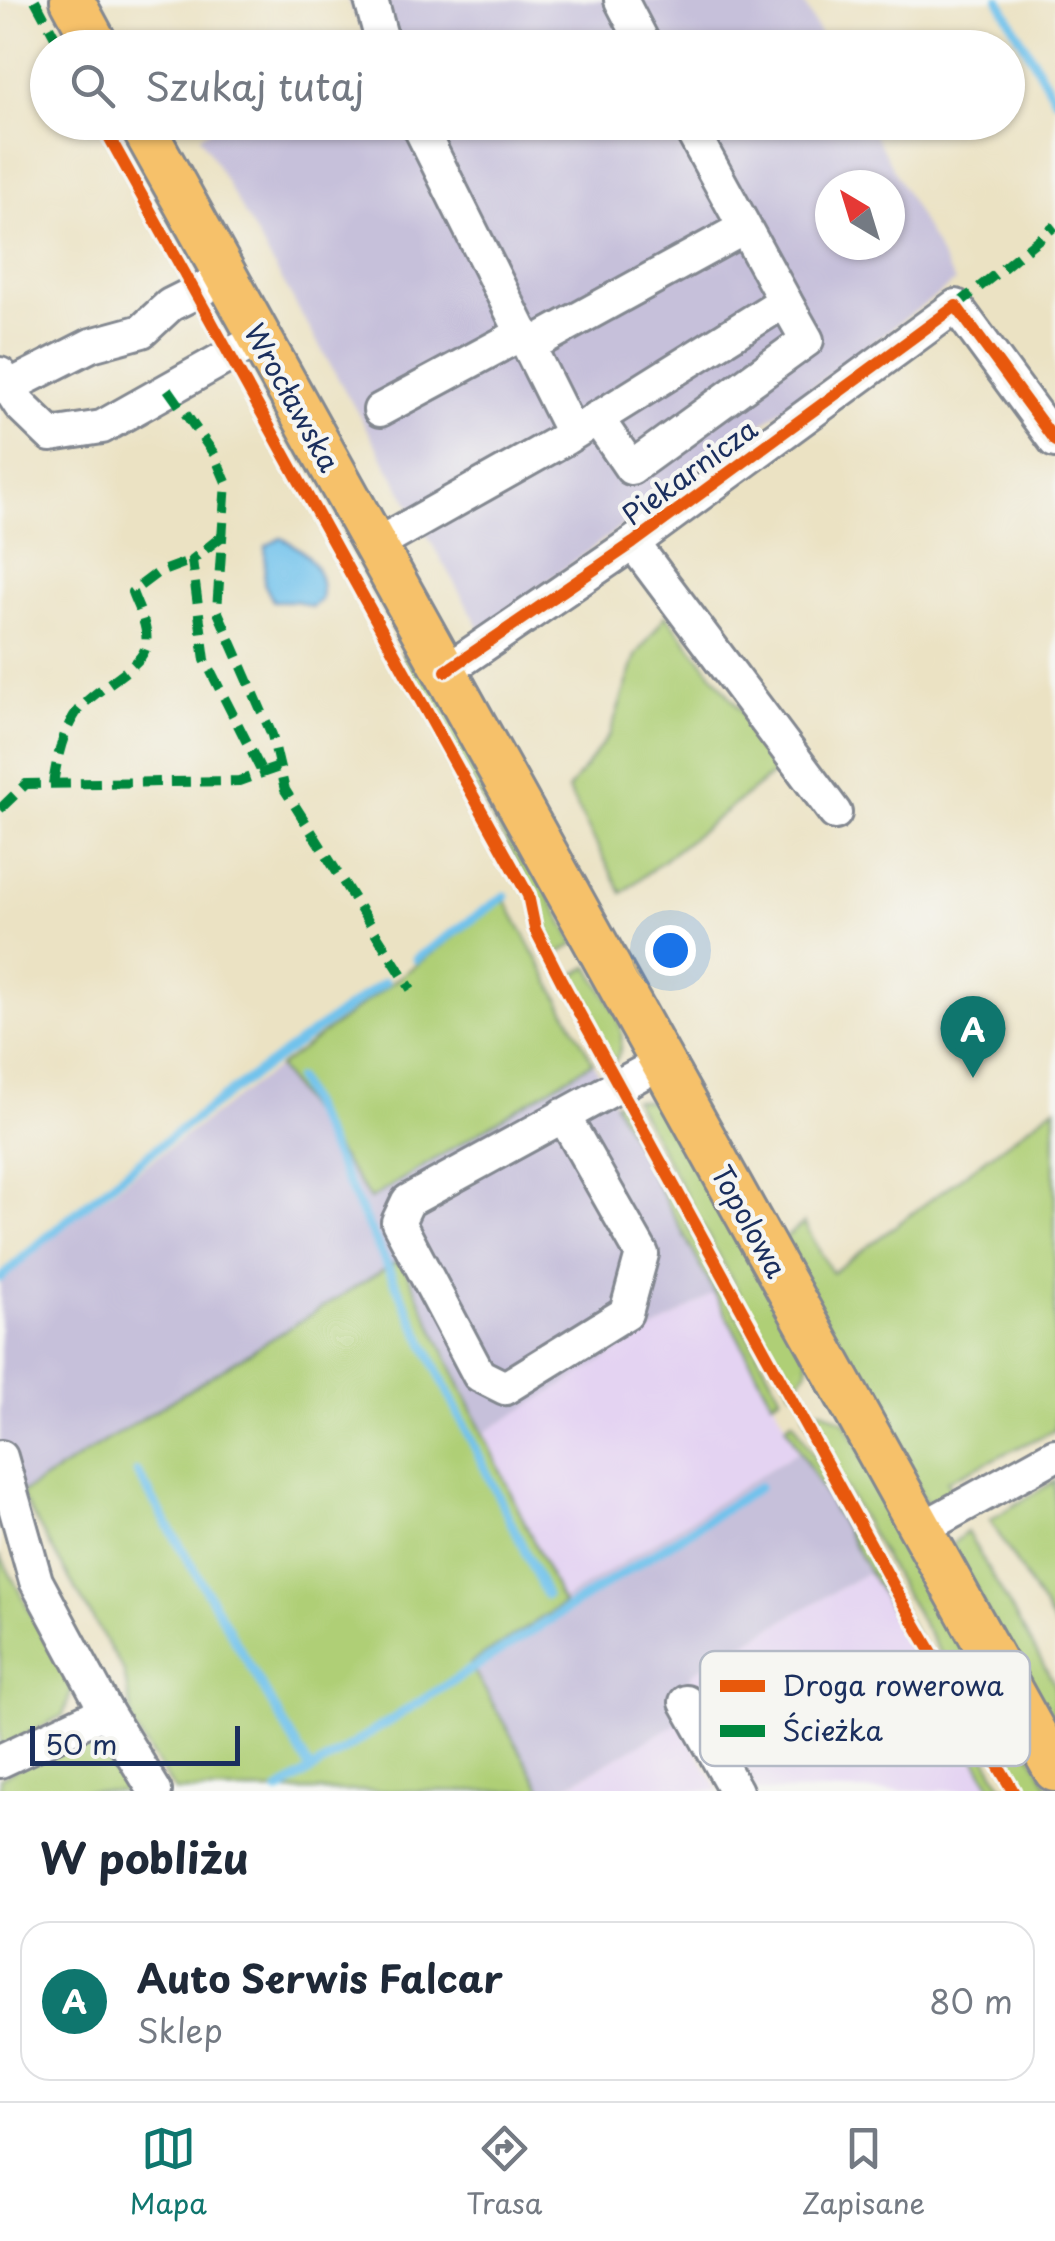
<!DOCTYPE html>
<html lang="pl">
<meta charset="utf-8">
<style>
:root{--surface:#fff;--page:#f2f2f3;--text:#1f2937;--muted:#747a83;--line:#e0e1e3;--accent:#0f766e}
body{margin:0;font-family:"Playpen Sans",sans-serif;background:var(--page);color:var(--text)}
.compass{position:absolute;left:815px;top:170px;width:90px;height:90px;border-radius:50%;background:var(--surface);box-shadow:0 2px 8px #0004;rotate:322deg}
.scale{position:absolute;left:30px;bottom:25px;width:210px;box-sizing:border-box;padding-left:10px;border:5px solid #1b2f5e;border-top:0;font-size:28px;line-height:35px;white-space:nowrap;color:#1b2f5e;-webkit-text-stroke:8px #f6f6f2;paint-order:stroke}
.you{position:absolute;left:670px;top:950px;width:35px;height:35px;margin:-25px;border:8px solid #fff;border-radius:50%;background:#1a73e8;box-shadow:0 0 0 15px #1a73e833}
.badge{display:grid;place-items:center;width:65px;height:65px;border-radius:50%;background:var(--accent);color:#fff;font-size:32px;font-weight:700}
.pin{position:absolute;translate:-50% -82px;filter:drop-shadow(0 2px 5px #0008)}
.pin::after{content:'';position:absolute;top:52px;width:35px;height:30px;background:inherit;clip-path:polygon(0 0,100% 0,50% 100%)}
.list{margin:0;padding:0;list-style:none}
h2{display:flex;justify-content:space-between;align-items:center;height:130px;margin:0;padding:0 40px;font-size:42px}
h2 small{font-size:32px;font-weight:400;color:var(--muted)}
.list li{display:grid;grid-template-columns:65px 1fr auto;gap:30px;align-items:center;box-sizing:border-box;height:160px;margin:0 20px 20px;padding:0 20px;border:2px solid var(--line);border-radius:30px}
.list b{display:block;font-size:38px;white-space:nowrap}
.list p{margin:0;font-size:32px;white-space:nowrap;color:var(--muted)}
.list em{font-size:32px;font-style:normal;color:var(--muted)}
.icon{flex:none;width:55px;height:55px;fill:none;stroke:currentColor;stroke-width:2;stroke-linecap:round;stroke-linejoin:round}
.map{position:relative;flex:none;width:1055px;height:1791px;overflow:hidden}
.search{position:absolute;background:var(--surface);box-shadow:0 2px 8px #0004;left:30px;right:30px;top:30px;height:110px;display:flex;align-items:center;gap:25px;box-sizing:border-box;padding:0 35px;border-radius:55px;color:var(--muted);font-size:38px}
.sheet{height:310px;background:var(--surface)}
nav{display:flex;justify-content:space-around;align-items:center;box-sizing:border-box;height:140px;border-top:2px solid var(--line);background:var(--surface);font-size:28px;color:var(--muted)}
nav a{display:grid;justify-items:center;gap:5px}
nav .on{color:var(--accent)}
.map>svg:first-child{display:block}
.built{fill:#e4d3f2}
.industrial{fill:#c6c0da;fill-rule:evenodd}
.green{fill:#afcf76;stroke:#657f6a;stroke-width:2.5}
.water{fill:#71c2ec;stroke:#4678a5;stroke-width:2.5}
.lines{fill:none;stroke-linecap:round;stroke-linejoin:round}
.stream{stroke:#71c2ec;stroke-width:9}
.minor-casing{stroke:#838890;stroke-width:38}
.major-casing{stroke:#838890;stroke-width:48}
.minor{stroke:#fff;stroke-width:32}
.major{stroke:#f6c16b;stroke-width:42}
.quiet{stroke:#00873e;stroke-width:10;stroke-dasharray:20 10;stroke-linecap:butt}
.cycleway-casing{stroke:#f6f6f2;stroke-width:19}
.cycleway{stroke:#e8590c;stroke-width:12}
.labels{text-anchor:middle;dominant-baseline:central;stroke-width:9;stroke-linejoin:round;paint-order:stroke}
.street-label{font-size:28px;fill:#1b2f5e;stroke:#f6f6f2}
.key{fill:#f6f6f2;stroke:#b4bac6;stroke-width:2.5}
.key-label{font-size:28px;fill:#1b2f5e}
</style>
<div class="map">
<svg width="1055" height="1791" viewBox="0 0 1055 1791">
<rect width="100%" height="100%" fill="#f6f6f2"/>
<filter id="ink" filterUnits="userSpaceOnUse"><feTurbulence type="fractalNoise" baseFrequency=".01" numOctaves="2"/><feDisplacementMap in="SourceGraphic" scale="20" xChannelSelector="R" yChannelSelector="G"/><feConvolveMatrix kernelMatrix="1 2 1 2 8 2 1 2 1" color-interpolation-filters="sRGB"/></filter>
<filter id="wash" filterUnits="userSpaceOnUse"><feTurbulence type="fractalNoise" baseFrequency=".0048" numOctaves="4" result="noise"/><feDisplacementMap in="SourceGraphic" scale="40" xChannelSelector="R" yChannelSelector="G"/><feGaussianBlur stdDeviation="2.25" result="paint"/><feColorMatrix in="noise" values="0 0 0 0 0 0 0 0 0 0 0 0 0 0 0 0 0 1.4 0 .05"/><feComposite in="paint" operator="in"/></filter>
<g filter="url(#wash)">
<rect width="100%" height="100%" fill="#ebe2c3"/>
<!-- built -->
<g class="built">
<path d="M 714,1293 L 800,1450 L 562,1600 L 484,1433 Z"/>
<path d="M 868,1572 L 994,1791 L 755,1791 L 690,1681 L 692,1673 Z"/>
<path d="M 680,1721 L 719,1791 L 558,1791 Z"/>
</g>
<!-- industrial -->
<g class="industrial">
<path d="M 347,0 L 802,0 L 827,47 L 340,48 L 364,32 Z"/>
<path d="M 222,122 L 868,123 L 955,282 L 481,630 L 200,136 ZM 830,185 L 890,185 L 890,245 L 830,245 Z"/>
<path d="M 593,1062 L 714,1293 L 484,1433 L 400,1260 L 0,1506 L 0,1275 L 143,1167 L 278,1067 L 370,1199 Z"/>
<path d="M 800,1450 L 868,1572 L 692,1673 L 690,1681 L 706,1707 L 557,1791 L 543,1791 L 469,1664 L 563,1604 L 562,1600 Z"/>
</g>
<!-- green -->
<g class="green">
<path d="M 666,615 L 784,765 L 622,893 L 568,790 L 610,734 L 636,656 Z"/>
<path d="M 414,648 L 575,944 L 556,955 L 530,886 L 402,655 Z"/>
<path d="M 505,899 L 593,1062 L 370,1199 L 278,1067 Z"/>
<path d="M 589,967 C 606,997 636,1030 614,1063 L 567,978 Z"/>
<path d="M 634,1100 L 648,1101 L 677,1117 L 808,1357 L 807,1370 L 792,1391 Z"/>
<path d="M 620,1101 L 781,1396 L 772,1401 L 614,1103 Z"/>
<path d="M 1055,1107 L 1055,1430 L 947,1481 L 957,1503 L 934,1506 L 924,1500 L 781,1241 L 804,1223 L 832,1273 Z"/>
<path d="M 401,1259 L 563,1604 L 470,1664 L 543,1791 L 175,1791 L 134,1728 L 124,1672 L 20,1494 Z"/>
<path d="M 821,1409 L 845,1422 L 1051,1791 L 1023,1791 L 906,1596 L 804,1414 Z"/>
<path d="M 793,1420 L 1005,1791 L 994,1791 L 786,1426 Z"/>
<path d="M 1055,1481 L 1055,1626 L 990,1520 Z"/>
<path d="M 967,1532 L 1055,1685 L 1055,1746 L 952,1544 Z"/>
<path d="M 0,1555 L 72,1690 L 63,1715 L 0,1748 Z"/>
<path d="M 67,1740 L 99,1748 L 126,1791 L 0,1791 L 0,1778 Z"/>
</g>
<!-- water -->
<path class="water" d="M 281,538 C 307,550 326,572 321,600 L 311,607 L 296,601 L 273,601 L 264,583 L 266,546 Z"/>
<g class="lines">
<!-- stream -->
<g class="stream">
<path d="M 999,0 L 1055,99"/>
<path d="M 416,959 L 505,896"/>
<path d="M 297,1079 L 546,1595"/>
<path d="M 0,1278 C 122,1169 251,1075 385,982"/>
<path d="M 137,1472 L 310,1769"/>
<path d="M 279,1791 L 759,1487"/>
</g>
</g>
</g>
<g filter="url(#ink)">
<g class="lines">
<!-- minor casing -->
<g class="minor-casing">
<g id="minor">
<path d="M 371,0 L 384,48"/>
<path d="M 621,0 L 646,48"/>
<path d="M 417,122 L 572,433"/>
<path d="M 529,346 L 744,228"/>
<path d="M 0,374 L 20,405 L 51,435 L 102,427 L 260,338"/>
<path d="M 8,387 L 91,345 L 142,331 L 170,305 L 226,277"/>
<path d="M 380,410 L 523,333"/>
<path d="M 597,418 L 631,468 L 807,340 L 785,301"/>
<path d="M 633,543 L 835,813"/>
<path d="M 376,545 L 566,438 L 785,301 L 687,122"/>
<path d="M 446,671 L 633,543 L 956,306 L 1055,441"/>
<path d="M 563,1115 L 642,1254 L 626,1313 L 505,1388 L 479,1375 L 398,1222 L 408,1201 L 662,1062"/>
<path d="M 1,1457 L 36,1581 L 106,1711"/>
<path d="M 921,1529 L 1055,1455"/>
<path d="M 686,1702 L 736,1791"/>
<path d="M 0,1761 L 106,1711 L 155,1791"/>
</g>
</g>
<!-- major casing -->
<g class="major-casing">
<g id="major">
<path d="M 72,0 L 98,48"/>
<path d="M 140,122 L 1055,1770"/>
</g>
</g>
<!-- minor -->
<use href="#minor" class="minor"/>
<!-- major -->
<use href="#major" class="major"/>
<!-- quiet -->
<g class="quiet">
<path d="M 35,0 L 61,48"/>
<path d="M 956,306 L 1055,226"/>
<path d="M 168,389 L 214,454 L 226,482 L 217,610 L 272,735 L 285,790 L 411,989"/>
<path d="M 221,537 L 192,560 L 205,660 L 263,774"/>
<path d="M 53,784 C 57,760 61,737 74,716 C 89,690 143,669 146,645 C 149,626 138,609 132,592 L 157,573 L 192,560"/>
<path d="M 0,809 L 26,784 L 239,781 L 279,767"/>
</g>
<!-- cycleway casing -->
<g class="cycleway-casing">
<g id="cycleway">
<path d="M 101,122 L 528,895 L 535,929 L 561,980 L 903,1603 L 1013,1791"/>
<path d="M 446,671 L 633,543 L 956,306 L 1055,441"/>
</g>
</g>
<!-- cycleway -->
<use href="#cycleway" class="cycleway"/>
</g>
</g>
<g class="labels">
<!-- street labels -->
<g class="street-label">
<text transform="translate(293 397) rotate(61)">Wrocławska</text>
<text transform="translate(689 471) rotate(-36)">Piekarnicza</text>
<text transform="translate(750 1221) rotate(61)">Topolowa</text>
</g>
</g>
<!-- legend -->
<rect x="700" y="1651" width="330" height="115" rx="15" class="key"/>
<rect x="720" y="1680" width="45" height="12" fill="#e8590c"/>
<rect x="720" y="1725" width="45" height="12" fill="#00873e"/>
<g class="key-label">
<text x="782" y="1696">Droga rowerowa</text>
<text x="782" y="1741">Ścieżka</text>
</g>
</svg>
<svg class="compass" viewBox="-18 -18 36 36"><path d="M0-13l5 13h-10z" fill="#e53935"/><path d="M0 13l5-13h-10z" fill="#747a83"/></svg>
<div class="scale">50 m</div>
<div class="you"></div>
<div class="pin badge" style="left:973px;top:1078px">A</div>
<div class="search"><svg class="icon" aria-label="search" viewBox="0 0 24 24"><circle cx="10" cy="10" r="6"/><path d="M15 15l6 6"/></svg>Szukaj tutaj</div>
</div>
<section class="sheet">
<h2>W pobliżu<small></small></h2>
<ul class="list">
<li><span class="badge">A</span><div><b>Auto Serwis Falcar</b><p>Sklep</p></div><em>80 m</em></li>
</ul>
</section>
<nav>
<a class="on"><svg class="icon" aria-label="map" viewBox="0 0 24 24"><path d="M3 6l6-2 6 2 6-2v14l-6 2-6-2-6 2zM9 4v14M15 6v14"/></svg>Mapa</a>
<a><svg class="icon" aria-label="directions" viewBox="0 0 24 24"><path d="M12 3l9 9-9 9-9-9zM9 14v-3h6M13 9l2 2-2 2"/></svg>Trasa</a>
<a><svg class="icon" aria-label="saved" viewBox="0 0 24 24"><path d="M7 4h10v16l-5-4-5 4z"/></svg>Zapisane</a>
</nav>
